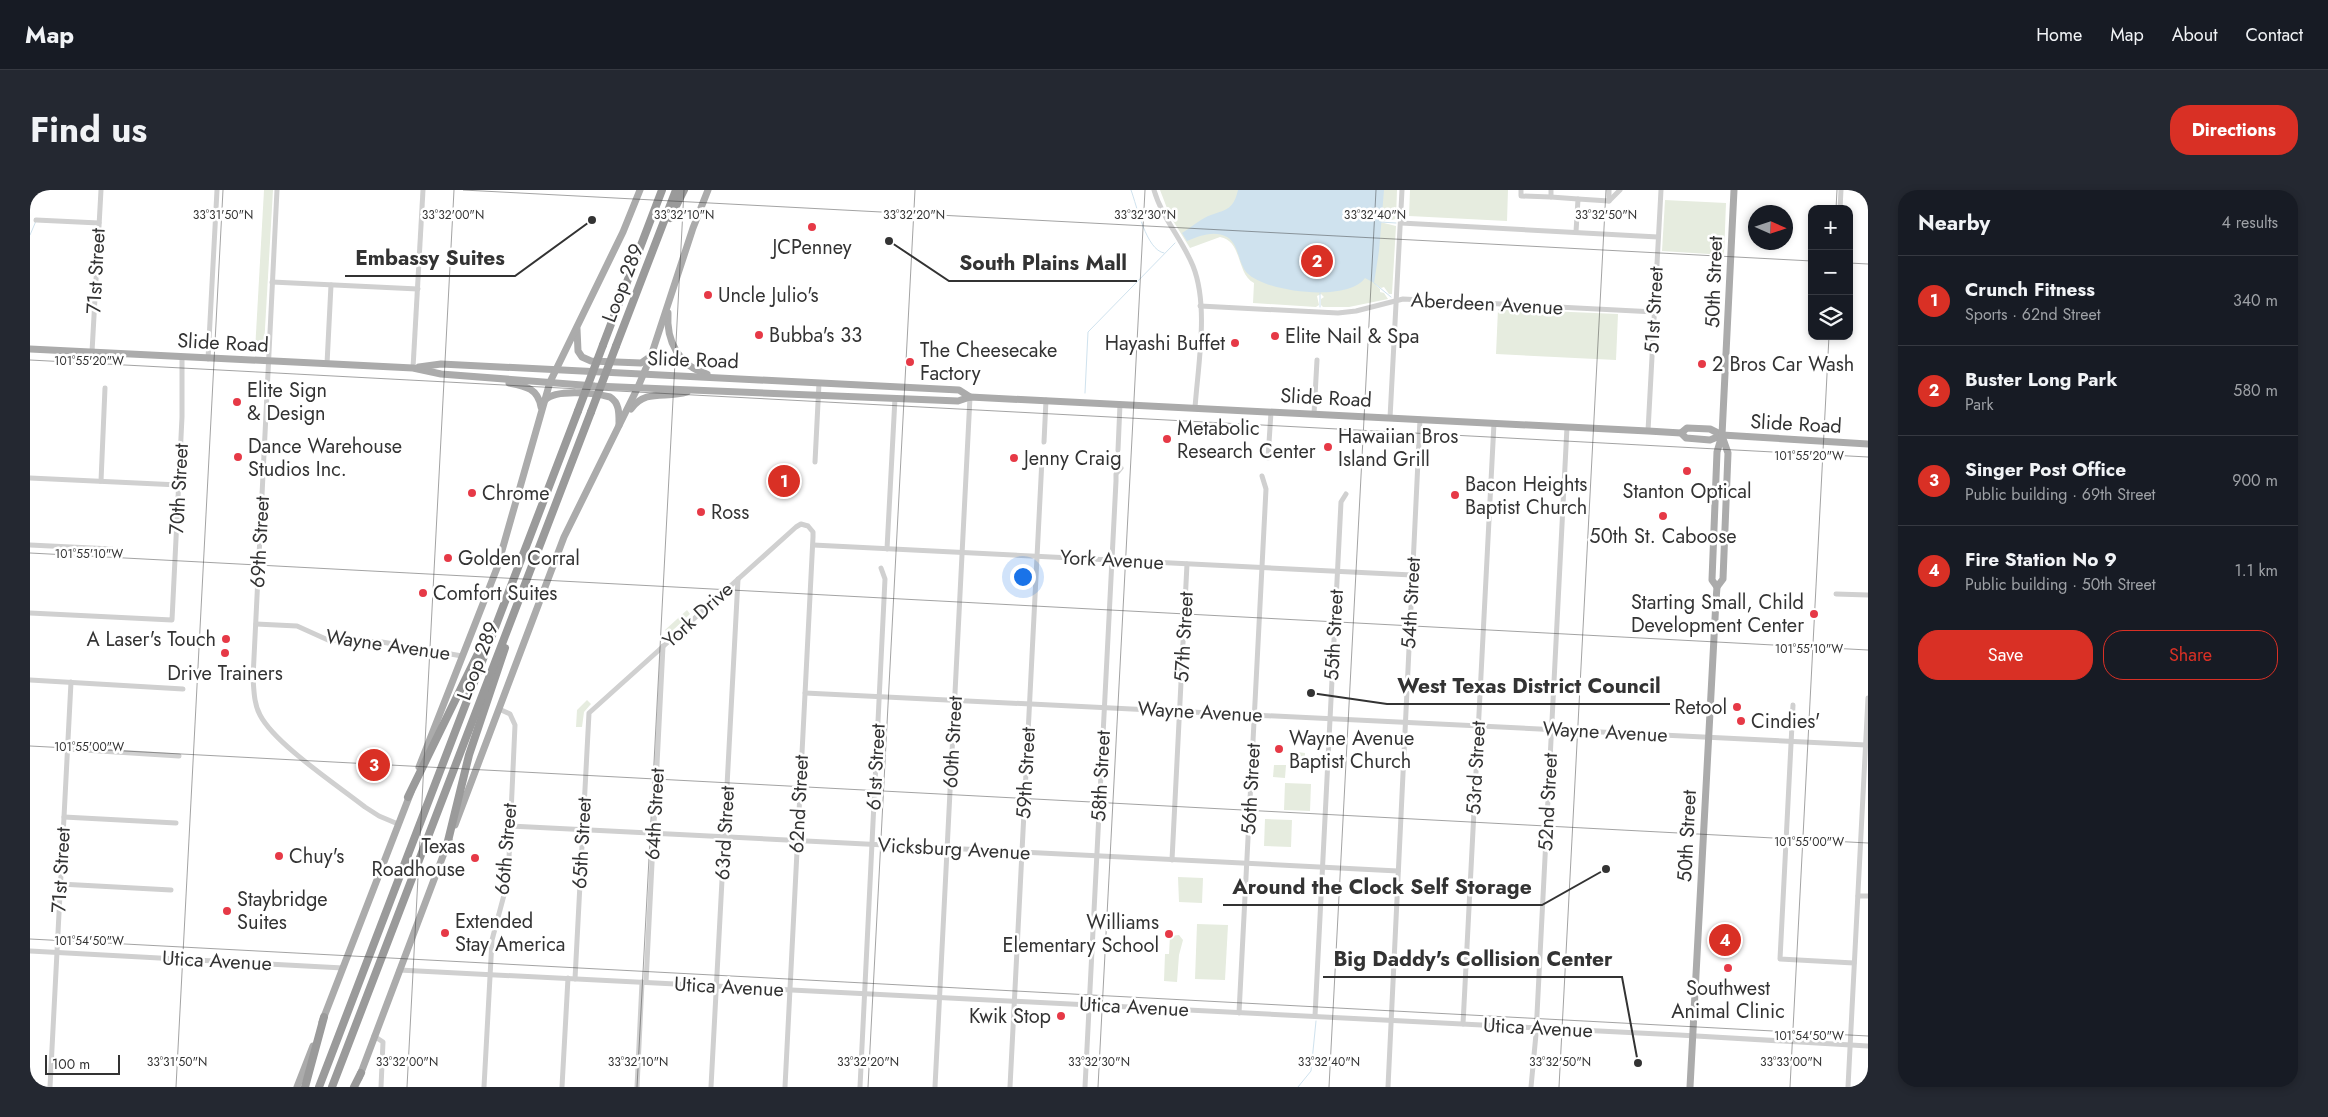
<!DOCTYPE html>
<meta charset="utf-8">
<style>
:root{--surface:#171b24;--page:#242831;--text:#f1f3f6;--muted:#9ea1a6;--line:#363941;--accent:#d93025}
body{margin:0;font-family:Jost,sans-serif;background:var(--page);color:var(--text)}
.controls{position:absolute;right:15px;top:15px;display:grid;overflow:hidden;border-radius:10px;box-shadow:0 2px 8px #0003}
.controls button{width:45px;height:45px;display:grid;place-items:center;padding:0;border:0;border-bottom:1px solid var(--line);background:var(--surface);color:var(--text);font:25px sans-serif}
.compass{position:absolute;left:1718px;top:15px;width:45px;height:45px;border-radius:50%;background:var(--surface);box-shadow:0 2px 8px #0003;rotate:93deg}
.scale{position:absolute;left:15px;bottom:12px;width:75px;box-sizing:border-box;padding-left:5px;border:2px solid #333;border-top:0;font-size:14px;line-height:18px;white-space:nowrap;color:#333;-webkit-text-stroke:4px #fff;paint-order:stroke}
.you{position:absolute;left:992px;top:386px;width:18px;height:18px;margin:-12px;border:4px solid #fff;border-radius:50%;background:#1a73e8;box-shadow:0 0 0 8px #1a73e833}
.badge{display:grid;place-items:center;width:32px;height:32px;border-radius:50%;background:var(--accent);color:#fff;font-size:16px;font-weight:700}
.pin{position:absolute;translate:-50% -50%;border:2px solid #fff;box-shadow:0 1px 5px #0006}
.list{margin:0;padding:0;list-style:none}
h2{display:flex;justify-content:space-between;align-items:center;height:65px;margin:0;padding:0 20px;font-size:21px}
h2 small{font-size:16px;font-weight:400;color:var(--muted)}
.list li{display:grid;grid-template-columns:32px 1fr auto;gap:15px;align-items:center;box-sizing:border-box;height:90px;padding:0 20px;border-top:1px solid var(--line)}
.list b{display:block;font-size:19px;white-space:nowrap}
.list p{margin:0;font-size:16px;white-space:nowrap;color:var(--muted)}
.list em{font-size:16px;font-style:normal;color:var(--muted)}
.actions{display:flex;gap:10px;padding:15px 20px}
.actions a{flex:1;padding:11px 0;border:1px solid var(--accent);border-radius:20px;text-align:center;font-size:18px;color:var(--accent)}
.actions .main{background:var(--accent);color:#fff}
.icon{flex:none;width:28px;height:28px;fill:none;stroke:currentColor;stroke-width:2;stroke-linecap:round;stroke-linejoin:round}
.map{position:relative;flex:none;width:1838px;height:897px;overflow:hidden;border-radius:20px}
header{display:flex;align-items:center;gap:30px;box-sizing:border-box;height:70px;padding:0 25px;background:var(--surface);border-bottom:1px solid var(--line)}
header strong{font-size:24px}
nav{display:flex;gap:28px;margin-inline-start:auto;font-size:18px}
.intro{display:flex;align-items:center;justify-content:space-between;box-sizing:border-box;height:120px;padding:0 30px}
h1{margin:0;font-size:35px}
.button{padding:12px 22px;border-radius:20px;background:var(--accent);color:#fff;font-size:18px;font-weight:700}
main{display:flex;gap:30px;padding:0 30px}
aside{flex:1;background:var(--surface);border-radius:20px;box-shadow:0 2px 8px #0003}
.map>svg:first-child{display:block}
.green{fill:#e6ecdf}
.water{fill:#cfe2ee}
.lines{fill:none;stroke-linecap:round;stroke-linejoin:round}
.stream{stroke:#cfe2ee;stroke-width:1}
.minor{stroke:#d0d0d0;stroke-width:5}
.major{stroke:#ababab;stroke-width:7}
.highway{stroke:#9a9a9a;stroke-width:8}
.highway-bridge{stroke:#9a9a9a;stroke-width:8}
.ticks{fill:none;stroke:#333;stroke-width:1;stroke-opacity:0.45}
.poi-dot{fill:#e63946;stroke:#fff;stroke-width:2}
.labels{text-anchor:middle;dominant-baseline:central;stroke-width:5;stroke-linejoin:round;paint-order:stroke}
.poi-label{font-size:20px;fill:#333;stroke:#fff;text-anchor:start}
.street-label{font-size:20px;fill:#333;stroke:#fff}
.ticks-label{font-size:12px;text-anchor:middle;fill:#333;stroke:#fff;stroke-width:5;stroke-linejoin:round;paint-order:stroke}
.leader{fill:none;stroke:#333;stroke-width:2}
.callout-dot{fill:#333;stroke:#fff;stroke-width:2}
.callout-label{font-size:21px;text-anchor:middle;font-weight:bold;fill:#333;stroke:#fff;stroke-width:5;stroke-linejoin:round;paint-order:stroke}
</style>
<header>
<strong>Map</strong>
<nav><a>Home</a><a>Map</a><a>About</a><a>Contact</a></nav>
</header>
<div class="intro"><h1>Find us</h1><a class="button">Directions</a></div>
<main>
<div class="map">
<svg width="1838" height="897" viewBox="0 0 1838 897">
<rect width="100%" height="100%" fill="#fff"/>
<!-- green -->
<g class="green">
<path d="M 234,0 L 243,0 L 234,156 L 227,161 L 225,161 Z"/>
<path d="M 1130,0 L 1367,0 L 1366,29 L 1350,32 L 1366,36 L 1362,104 L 1359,104 L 1354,97 L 1351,98 L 1344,93 L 1350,99 L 1350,102 L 1354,103 L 1358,109 L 1319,117 L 1293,117 L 1291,115 L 1291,109 L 1294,107 L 1291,104 L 1287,106 L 1289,115 L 1286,117 L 1223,113 L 1224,93 C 1206,84 1213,51 1190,47 L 1160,58 L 1140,26 Z"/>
<path d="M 1380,0 L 1478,0 L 1477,31 L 1379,26 Z"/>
<path d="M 1635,10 L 1696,13 L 1694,65 L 1632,61 Z"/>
<path d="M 1468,119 L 1588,124 L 1586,170 L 1466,164 Z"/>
<path d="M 657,420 L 660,424 L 639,444 L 635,440 Z"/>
<path d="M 557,510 L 561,514 L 554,522 L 552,537 L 546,537 L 547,520 Z"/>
<path d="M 1267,562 L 1275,563 L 1275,576 L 1267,576 Z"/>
<path d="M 1244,575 L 1256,575 L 1255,588 L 1243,587 Z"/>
<path d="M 1255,593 L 1281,594 L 1280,621 L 1254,620 Z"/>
<path d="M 1235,629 L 1262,630 L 1261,657 L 1234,656 Z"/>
<path d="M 1148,687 L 1173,688 L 1172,713 L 1149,712 Z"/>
<path d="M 1167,734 L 1198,735 L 1195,790 L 1165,789 Z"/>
<path d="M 1149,745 L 1153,750 L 1149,765 L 1147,792 L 1134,791 L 1135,764 L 1139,764 L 1140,746 Z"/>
</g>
<!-- water -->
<path class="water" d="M 1208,0 L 1354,0 L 1349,61 L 1344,93 L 1335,88 C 1319,112 1237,103 1217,83 C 1208,73 1209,54 1197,47 C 1184,40 1169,46 1157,51 L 1152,43 C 1159,39 1164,34 1171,30 C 1190,18 1202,26 1208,0 Z"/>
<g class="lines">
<!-- stream -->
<g class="stream">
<path d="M 1101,0 C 1107,16 1116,60 1134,63"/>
<path d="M 1350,32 L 1366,33"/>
<path d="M 0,45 L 6,31"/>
<path d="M 1344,93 L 1361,107"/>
<path d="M 1290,117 L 1290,103"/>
<path d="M 1055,203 L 1058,142 L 1145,53"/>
<path d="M 1268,897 L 1281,881 L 1286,831"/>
</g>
<!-- minor -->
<g class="minor">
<path d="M 247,0 L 223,488 C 224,501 224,514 230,525 C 245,554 307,595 335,617 L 349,626 L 368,634"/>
<path d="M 1124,0 C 1132,28 1152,49 1163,76 C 1179,116 1168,175 1165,218"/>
<path d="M 1491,0 L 1491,6 L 1521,7"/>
<path d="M 1521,0 L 1521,7 L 1548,9"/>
<path d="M 1579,11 L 1579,0"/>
<path d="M 1810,19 L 1811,0"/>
<path d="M 6,30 L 69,33"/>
<path d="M 1371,33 L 1628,47"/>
<path d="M 1546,42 L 1548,9 L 1579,11 L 1590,0"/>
<path d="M 242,92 L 388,99"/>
<path d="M 1170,116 L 1308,123 L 1326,121 L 1373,109 L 1625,122"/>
<path d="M 62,162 L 71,0"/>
<path d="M 178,169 L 187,0"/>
<path d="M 297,174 L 301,95"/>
<path d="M 383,178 L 393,0"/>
<path d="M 1284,224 L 1287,170"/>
<path d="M 1360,228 L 1372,0"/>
<path d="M 1618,241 L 1631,0"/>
<path d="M 1014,252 L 1016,210"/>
<path d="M 1088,260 L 1090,214"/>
<path d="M 1238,268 L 1241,222"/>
<path d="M 785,272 L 789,193"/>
<path d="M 0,288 L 149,295"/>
<path d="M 71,291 L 75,198"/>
<path d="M 0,355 L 82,359"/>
<path d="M 783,355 L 1382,385"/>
<path d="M 857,359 L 865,208"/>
<path d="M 1806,404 L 1838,405"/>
<path d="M 0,423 L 142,430 L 152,227 L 152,167"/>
<path d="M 226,434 L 267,436 L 298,450 L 352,452 L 432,466"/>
<path d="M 0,490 L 153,499"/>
<path d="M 775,503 L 1836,555"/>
<path d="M 1763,515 L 1750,769 L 1824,773"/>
<path d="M 38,559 L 149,566"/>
<path d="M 34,627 L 146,633"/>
<path d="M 480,636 L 1368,681"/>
<path d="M 1142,670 L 1157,374"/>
<path d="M 30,694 L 141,700"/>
<path d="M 1828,706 L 1838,706"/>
<path d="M 0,761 L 313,778"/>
<path d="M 369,780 L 1649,845 L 1838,856"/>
<path d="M 545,789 L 559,523 L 766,337 L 771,334 L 778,336 L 783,342 L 783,347 L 755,897"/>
<path d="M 616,792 L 633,456"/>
<path d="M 1209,823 L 1236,299 L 1232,286"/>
<path d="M 1285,826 L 1311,312 L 1316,304"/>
<path d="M 1433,834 L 1464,233"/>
<path d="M 344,846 L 353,852 L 351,897"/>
<path d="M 20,897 L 41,492"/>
<path d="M 454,897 L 462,750 L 478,690 L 485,535 L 480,524 L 469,519"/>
<path d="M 532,897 L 538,788"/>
<path d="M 607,897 L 612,792"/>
<path d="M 681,897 L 708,389"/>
<path d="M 830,897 L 855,389 L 851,378"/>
<path d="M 905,897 L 940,207"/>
<path d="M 980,897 L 1012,269"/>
<path d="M 1055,897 L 1086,291 L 1086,284 L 1091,278"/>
<path d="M 1358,897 L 1390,229"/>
<path d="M 1501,897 L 1506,844 L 1537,237"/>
<path d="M 1818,897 L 1838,508"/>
</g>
<!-- major -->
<g class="major">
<path d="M 638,123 C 636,151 649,176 677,184"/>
<path d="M 547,139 L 548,161 L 552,167 L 561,171 L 611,173 L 621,166"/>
<path d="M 0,159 L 383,178 L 411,184 L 565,196 L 928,211 L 940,207 L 1618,241 L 1651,243 L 1656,248 L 1680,250 L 1692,245"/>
<path d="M 389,177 L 411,174 L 929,200 L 940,207"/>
<path d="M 479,193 C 495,196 508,198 511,217"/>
<path d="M 515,210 C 526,199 565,203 580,207 C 590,213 589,225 589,235"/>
<path d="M 601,219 C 616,198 636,209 657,202"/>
<path d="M 1651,243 L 1657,238 L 1680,239 L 1692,245 L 1838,254"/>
<path d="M 1687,397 L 1693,389 L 1698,263 L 1692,246"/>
<path d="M 389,577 L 467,378 L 520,192 L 593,42 L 610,0"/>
<path d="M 425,635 L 534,347 L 608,197 L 621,166 L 663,38 L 678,0"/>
<path d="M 292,832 L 381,602"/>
<path d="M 329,888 L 419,650"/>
<path d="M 267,897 L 283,856"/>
<path d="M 1660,897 L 1686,410 L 1687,397 L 1682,390 L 1687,262 L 1692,245 L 1704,0"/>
</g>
<!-- highway -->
<g class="highway">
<path d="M 640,28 L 654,0"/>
<path d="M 573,155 L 632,0"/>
<path d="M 586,156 L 646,0"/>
<path d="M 378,607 L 456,447"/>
<path d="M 417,655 L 439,565 L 475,458"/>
<path d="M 275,897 L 294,827"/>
<path d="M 289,897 L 548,221"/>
<path d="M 302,897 L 561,222"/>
<path d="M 324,897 L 331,883"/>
</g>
<!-- highway-bridge -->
<g class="highway-bridge">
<path d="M 548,221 L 573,155"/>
<path d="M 561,222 L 586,156"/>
</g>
</g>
<!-- ticks -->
<path class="ticks" d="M 433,0 L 1782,71M 1806,19 L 1807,0M 1819,73 L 1838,74M 0,170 L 1838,267M 0,363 L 1838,460M 0,556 L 1838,653M 0,749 L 1838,846M 146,897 L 193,0M 377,897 L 424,0M 607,897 L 654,0M 838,897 L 885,0M 1068,897 L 1115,0M 1299,897 L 1346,0M 1529,897 L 1576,0M 1760,897 L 1799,146"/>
<!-- markers -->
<g class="poi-dot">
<circle cx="782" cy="37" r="5"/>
<circle cx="678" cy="105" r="5"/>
<circle cx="729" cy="145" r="5"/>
<circle cx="1245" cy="146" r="5"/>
<circle cx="1205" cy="153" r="5"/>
<circle cx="880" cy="172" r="5"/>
<circle cx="1672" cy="174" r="5"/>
<circle cx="207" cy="212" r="5"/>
<circle cx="1137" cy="249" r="5"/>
<circle cx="1298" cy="257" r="5"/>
<circle cx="208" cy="267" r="5"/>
<circle cx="984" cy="268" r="5"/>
<circle cx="1657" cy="281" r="5"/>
<circle cx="442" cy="303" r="5"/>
<circle cx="1425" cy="305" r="5"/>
<circle cx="671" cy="322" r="5"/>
<circle cx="1633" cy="326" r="5"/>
<circle cx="418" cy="368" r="5"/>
<circle cx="393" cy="403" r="5"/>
<circle cx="1784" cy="424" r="5"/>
<circle cx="196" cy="449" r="5"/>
<circle cx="195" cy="463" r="5"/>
<circle cx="1707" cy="517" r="5"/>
<circle cx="1711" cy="531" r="5"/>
<circle cx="1249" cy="559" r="5"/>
<circle cx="249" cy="666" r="5"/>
<circle cx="445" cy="668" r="5"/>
<circle cx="197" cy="721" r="5"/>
<circle cx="415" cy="743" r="5"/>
<circle cx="1139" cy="744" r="5"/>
<circle cx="1698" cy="778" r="5"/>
<circle cx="1031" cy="826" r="5"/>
</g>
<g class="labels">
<!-- poi labels -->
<g class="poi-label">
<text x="782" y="57" text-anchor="middle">JCPenney</text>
<text x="688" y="105">Uncle Julio's</text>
<text x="739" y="145">Bubba's 33</text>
<text x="1255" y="146">Elite Nail &amp; Spa</text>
<text x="1195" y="153" text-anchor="end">Hayashi Buffet</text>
<text x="890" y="160">The Cheesecake<tspan x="890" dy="23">Factory</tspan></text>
<text x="1682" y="174">2 Bros Car Wash</text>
<text x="217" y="200">Elite Sign<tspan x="217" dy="23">&amp; Design</tspan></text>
<text x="1147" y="238">Metabolic<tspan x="1147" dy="23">Research Center</tspan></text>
<text x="1308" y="246">Hawaiian Bros<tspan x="1308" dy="23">Island Grill</tspan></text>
<text x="218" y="256">Dance Warehouse<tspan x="218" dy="23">Studios Inc.</tspan></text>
<text x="994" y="268">Jenny Craig</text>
<text x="1435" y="294">Bacon Heights<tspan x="1435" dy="23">Baptist Church</tspan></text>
<text x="1657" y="301" text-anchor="middle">Stanton Optical</text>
<text x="452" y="303">Chrome</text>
<text x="681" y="322">Ross</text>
<text x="1633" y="346" text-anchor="middle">50th St. Caboose</text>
<text x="428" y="368">Golden Corral</text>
<text x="403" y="403">Comfort Suites</text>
<text x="1774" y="412" text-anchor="end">Starting Small, Child<tspan x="1774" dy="23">Development Center</tspan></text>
<text x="186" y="449" text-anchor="end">A Laser's Touch</text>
<text x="195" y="483" text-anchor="middle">Drive Trainers</text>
<text x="1697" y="517" text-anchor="end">Retool</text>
<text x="1721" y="531">Cindies'</text>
<text x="1259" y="548">Wayne Avenue<tspan x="1259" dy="23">Baptist Church</tspan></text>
<text x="435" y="656" text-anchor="end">Texas<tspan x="435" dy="23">Roadhouse</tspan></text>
<text x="259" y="666">Chuy's</text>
<text x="207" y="709">Staybridge<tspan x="207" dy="23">Suites</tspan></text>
<text x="425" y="731">Extended<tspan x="425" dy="23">Stay America</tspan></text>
<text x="1129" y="732" text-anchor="end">Williams<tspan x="1129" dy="23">Elementary School</tspan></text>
<text x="1698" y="798" text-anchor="middle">Southwest<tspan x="1698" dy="23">Animal Clinic</tspan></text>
<text x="1021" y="826" text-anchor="end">Kwik Stop</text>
</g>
<!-- street labels -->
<g class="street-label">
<text transform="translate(66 81) rotate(-87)">71st Street</text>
<text transform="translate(1684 92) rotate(-88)">50th Street</text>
<text transform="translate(593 93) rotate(-69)">Loop 289</text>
<text transform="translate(1457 114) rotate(3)">Aberdeen Avenue</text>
<text transform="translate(1624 120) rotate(-87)">51st Street</text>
<text transform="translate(193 153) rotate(3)">Slide Road</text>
<text transform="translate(663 170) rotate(2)">Slide Road</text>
<text transform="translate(1296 208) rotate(3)">Slide Road</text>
<text transform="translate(1766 234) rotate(3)">Slide Road</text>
<text transform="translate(149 299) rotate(-87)">70th Street</text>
<text transform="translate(230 352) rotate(-87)">69th Street</text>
<text transform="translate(1082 370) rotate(3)">York Avenue</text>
<text transform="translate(1381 413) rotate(-87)">54th Street</text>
<text transform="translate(668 425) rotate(-42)">York Drive</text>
<text transform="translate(1304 445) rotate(-87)">55th Street</text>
<text transform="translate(1154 447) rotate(-87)">57th Street</text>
<text transform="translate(358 455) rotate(8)">Wayne Avenue</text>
<text transform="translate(448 471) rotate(-69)">Loop 289</text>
<text transform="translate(1170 522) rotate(3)">Wayne Avenue</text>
<text transform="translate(1575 542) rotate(3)">Wayne Avenue</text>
<text transform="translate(923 552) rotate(-87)">60th Street</text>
<text transform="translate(846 577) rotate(-87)">61st Street</text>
<text transform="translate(1446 578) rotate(-87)">53rd Street</text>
<text transform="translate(996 583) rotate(-87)">59th Street</text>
<text transform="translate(1071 586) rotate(-87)">58th Street</text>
<text transform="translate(1221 599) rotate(-87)">56th Street</text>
<text transform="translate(1518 612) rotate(-87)">52nd Street</text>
<text transform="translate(769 614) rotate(-87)">62nd Street</text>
<text transform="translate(625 624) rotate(-87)">64th Street</text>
<text transform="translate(695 643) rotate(-87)">63rd Street</text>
<text transform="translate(1657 646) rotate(-87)">50th Street</text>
<text transform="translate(552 653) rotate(-87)">65th Street</text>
<text transform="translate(476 659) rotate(-85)">66th Street</text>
<text transform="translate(924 659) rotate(3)">Vicksburg Avenue</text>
<text transform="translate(31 680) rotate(-87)">71st Street</text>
<text transform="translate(187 771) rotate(3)">Utica Avenue</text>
<text transform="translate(699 797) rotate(3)">Utica Avenue</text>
<text transform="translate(1104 817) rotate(3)">Utica Avenue</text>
<text transform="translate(1508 838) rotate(3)">Utica Avenue</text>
</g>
</g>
<g class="ticks-label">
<text x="193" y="29">33°31'50"N</text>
<text x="423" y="29">33°32'00"N</text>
<text x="654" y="29">33°32'10"N</text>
<text x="884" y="29">33°32'20"N</text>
<text x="1115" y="29">33°32'30"N</text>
<text x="1345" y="29">33°32'40"N</text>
<text x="1576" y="29">33°32'50"N</text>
<text x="59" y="175">101°55'20"W</text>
<text x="1779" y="270">101°55'20"W</text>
<text x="59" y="368">101°55'10"W</text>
<text x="1779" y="463">101°55'10"W</text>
<text x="59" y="561">101°55'00"W</text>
<text x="1779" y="656">101°55'00"W</text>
<text x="59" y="755">101°54'50"W</text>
<text x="1779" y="850">101°54'50"W</text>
<text x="147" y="876">33°31'50"N</text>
<text x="377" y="876">33°32'00"N</text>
<text x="608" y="876">33°32'10"N</text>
<text x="838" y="876">33°32'20"N</text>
<text x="1069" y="876">33°32'30"N</text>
<text x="1299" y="876">33°32'40"N</text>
<text x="1530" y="876">33°32'50"N</text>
<text x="1761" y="876">33°33'00"N</text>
</g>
<!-- callouts -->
<path class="leader" d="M562 30L485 86H315M859 51L919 91H1107M1281 503L1357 514H1640M1576 679L1512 715H1193M1608 873L1592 787H1293"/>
<g class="callout-dot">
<circle cx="562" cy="30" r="5"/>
<circle cx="859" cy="51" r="5"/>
<circle cx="1281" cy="503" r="5"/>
<circle cx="1576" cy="679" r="5"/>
<circle cx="1608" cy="873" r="5"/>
</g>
<g class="callout-label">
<text x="400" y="75">Embassy Suites</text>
<text x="1013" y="80">South Plains Mall</text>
<text x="1499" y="503">West Texas District Council</text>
<text x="1352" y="704">Around the Clock Self Storage</text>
<text x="1443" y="776">Big Daddy's Collision Center</text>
</g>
</svg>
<div class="controls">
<button>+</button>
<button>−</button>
<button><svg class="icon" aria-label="layers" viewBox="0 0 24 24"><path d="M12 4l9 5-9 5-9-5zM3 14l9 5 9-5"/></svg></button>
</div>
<svg class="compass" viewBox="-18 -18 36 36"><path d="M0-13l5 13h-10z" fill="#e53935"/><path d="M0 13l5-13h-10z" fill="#9ea1a6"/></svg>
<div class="scale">100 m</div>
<div class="you"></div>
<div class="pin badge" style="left:754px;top:291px">1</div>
<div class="pin badge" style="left:1287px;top:71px">2</div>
<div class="pin badge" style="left:344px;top:575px">3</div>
<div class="pin badge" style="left:1695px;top:750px">4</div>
</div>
<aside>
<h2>Nearby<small>4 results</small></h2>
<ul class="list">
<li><span class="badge">1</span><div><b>Crunch Fitness</b><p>Sports · 62nd Street</p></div><em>340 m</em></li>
<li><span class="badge">2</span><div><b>Buster Long Park</b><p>Park</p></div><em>580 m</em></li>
<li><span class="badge">3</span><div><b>Singer Post Office</b><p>Public building · 69th Street</p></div><em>900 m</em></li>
<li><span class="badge">4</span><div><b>Fire Station No 9</b><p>Public building · 50th Street</p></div><em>1.1 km</em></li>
</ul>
<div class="actions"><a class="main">Save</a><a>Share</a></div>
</aside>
</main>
